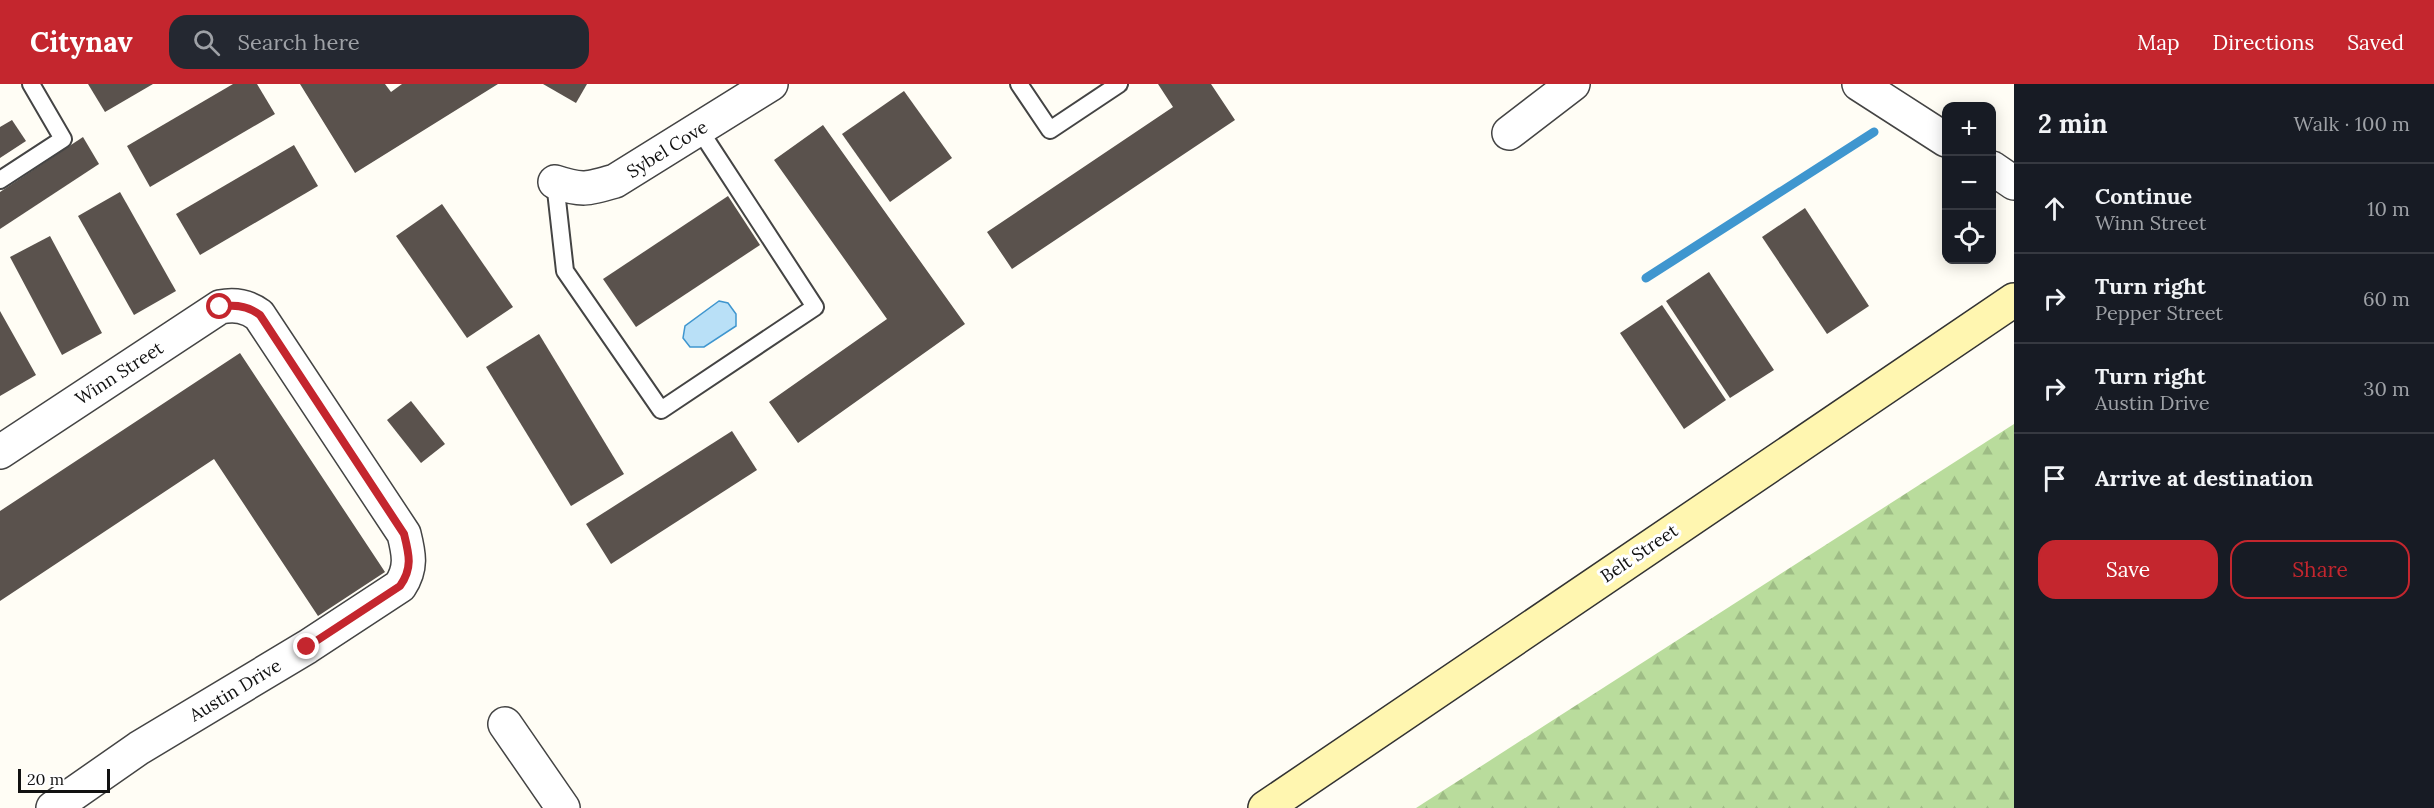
<!DOCTYPE html>
<meta charset="utf-8">
<style>
:root{--surface:#171b24;--page:#242831;--text:#f1f3f6;--muted:#9ea1a6;--line:#363941;--accent:#c4262e}
body{margin:0;font-family:Lora,serif;background:var(--page);color:var(--text)}
.controls{position:absolute;right:18px;top:18px;display:grid;overflow:hidden;border-radius:12px;box-shadow:0 3px 15px #0003}
.controls button{width:54px;height:54px;display:grid;place-items:center;padding:0;border:0;border-bottom:2px solid var(--line);background:var(--surface);color:var(--text);font:30px sans-serif}
.scale{position:absolute;left:18px;bottom:15px;width:92px;box-sizing:border-box;padding-left:6px;border:3px solid #111;border-top:0;font-size:16px;line-height:21px;white-space:nowrap;color:#111;-webkit-text-stroke:4px #fff;paint-order:stroke}
.stop{position:absolute;width:18px;height:18px;margin:-14px;border:4px solid #c4262e;border-radius:50%;background:#fff}
.stop.end{background:#c4262e;border-color:#fff;box-shadow:0 2px 6px #0008}
.list{margin:0;padding:0;list-style:none}
h2{display:flex;justify-content:space-between;align-items:center;height:78px;margin:0;padding:0 24px;font-size:26px}
h2 small{font-size:20px;font-weight:400;color:var(--muted)}
.list li{display:grid;grid-template-columns:39px 1fr auto;gap:18px;align-items:center;box-sizing:border-box;height:90px;padding:0 24px;border-top:2px solid var(--line)}
.list b{display:block;font-size:22px;white-space:nowrap}
.list p{margin:0;font-size:20px;white-space:nowrap;color:var(--muted)}
.list em{font-size:20px;font-style:normal;color:var(--muted)}
.actions{display:flex;gap:12px;padding:18px 24px}
.actions a{flex:1;padding:14px 0;border:2px solid var(--accent);border-radius:18px;text-align:center;font-size:21px;color:var(--accent)}
.actions .main{background:var(--accent);color:#fff}
.icon{flex:none;width:33px;height:33px;fill:none;stroke:currentColor;stroke-width:2;stroke-linecap:round;stroke-linejoin:round}
.map{position:relative;flex:none;width:2014px;height:724px;overflow:hidden}
header{display:flex;align-items:center;gap:36px;box-sizing:border-box;height:84px;padding:0 30px;background:var(--accent);color:#fff}
header strong{font-size:28px}
nav{display:flex;gap:33px;margin-inline-start:auto;font-size:21px}
.search{width:420px;height:54px;background:var(--page);display:flex;align-items:center;gap:15px;box-sizing:border-box;padding:0 21px;border-radius:18px;color:var(--muted);font-size:22px}
main{display:flex}
aside{flex:1;background:var(--surface)}
.map>svg:first-child{display:block}
.forest{fill:url(#forest-firs)}
.water{fill:#b9e0f7;stroke:#3f96cf;stroke-width:1.5}
.lines{fill:none;stroke-linecap:round;stroke-linejoin:round}
.stream{stroke:#3f96cf;stroke-width:9}
.building{fill:#5a524d}
.lane-casing{stroke:#444;stroke-width:20}
.street-casing{stroke:#444;stroke-width:36}
.secondary-casing{stroke:#333;stroke-width:36}
.lane{stroke:#fff;stroke-width:16}
.street{stroke:#fff;stroke-width:33}
.secondary{stroke:#fff6b0;stroke-width:33}
.route{stroke:#c4262e;stroke-width:8}
.labels{text-anchor:middle;dominant-baseline:central;stroke-width:6;stroke-linejoin:round;paint-order:stroke}
.street-label{font-size:18px;fill:#111;stroke:#fff}
</style>
<header>
<strong>Citynav</strong>
<div class="search"><svg class="icon" aria-label="search" viewBox="0 0 24 24"><circle cx="10" cy="10" r="6"/><path d="M15 15l6 6"/></svg>Search here</div>
<nav><a>Map</a><a>Directions</a><a>Saved</a></nav>
</header>
<main>
<div class="map">
<svg width="2014" height="724" viewBox="0 0 2014 724">
<defs>
<pattern id="forest-firs" width="22" height="20" patternUnits="userSpaceOnUse" patternTransform="scale(1.5)"><rect width="22" height="20" fill="#b9dc9c"/><path d="M5 1l3.5 6h-7zM16 11l3.5 6h-7z" fill="#9ebc85"/></pattern>
</defs>
<rect width="100%" height="100%" fill="#fffdf5"/>
<!-- forest -->
<path class="forest" d="M 2014,340 L 2014,724 L 1416,724 Z"/>
<!-- water -->
<path class="water" d="M 719,217 L 728,219 L 736,230 L 736,242 L 704,263 L 690,263 L 683,254 L 685,242 Z"/>
<g class="lines">
<!-- stream -->
<path class="stream" d="M 1646,194 L 1874,48"/>
</g>
<!-- building -->
<g class="building">
<path d="M 88,0 L 153,0 L 105,28 Z"/>
<path d="M 233,0 L 257,0 L 275,30 L 150,103 L 127,62 Z"/>
<path d="M 300,0 L 385,0 L 391,8 L 402,0 L 498,0 L 355,89 Z"/>
<path d="M 543,0 L 587,0 L 576,19 Z"/>
<path d="M 1158,0 L 1211,0 L 1235,36 L 1012,185 L 987,148 L 1173,23 Z"/>
<path d="M 904,7 L 952,74 L 890,118 L 842,50 Z"/>
<path d="M 12,36 L 26,57 L 0,74 L 0,43 Z"/>
<path d="M 823,41 L 965,240 L 798,359 L 769,318 L 887,235 L 774,76 Z"/>
<path d="M 83,53 L 99,80 L 0,145 L 0,108 Z"/>
<path d="M 294,61 L 318,102 L 200,171 L 176,130 Z"/>
<path d="M 120,108 L 176,207 L 134,231 L 78,132 Z"/>
<path d="M 728,112 L 760,161 L 636,243 L 603,195 Z"/>
<path d="M 442,120 L 513,223 L 467,254 L 396,152 Z"/>
<path d="M 1805,124 L 1869,222 L 1827,250 L 1762,153 Z"/>
<path d="M 50,152 L 102,249 L 62,271 L 10,173 Z"/>
<path d="M 1709,188 L 1774,286 L 1730,314 L 1666,217 Z"/>
<path d="M 1662,221 L 1726,316 L 1684,345 L 1620,249 Z"/>
<path d="M 0,227 L 36,291 L 0,312 Z"/>
<path d="M 539,250 L 624,390 L 571,422 L 486,283 Z"/>
<path d="M 240,269 L 385,488 L 318,532 L 214,375 L 0,517 L 0,427 Z"/>
<path d="M 411,317 L 445,360 L 421,379 L 387,336 Z"/>
<path d="M 732,347 L 757,386 L 611,480 L 586,440 Z"/>
</g>
<g class="lines">
<!-- lane casing -->
<g class="lane-casing">
<g id="lane">
<path d="M 1019,0 L 1050,46 L 1119,0"/>
<path d="M 0,96 L 63,55 L 31,0"/>
<path d="M 555,98 L 565,187 L 661,326 L 815,223 L 699,45"/>
</g>
</g>
<!-- street casing -->
<g class="street-casing">
<g id="street">
<path d="M 1859,0 L 1946,56"/>
<path d="M 1509,49 L 1573,0"/>
<path d="M 1992,84 L 2014,99"/>
<path d="M 555,98 C 582,107 588,105 615,97 L 771,0"/>
<path d="M 0,368 L 220,223 C 235,220 247,222 259,231 L 404,450 C 409,470 412,484 400,502 L 307,563 L 139,664 L 53,724"/>
<path d="M 505,640 L 563,724"/>
</g>
</g>
<!-- secondary casing -->
<g class="secondary-casing">
<path id="secondary" d="M 1265,724 L 2014,216"/>
</g>
<!-- lane -->
<use href="#lane" class="lane"/>
<!-- street -->
<use href="#street" class="street"/>
<!-- secondary -->
<use href="#secondary" class="secondary"/>
</g>
<g class="lines">
<!-- route -->
<path class="route" d="M 220,223 C 235,220 248,222 260,231 L 404,450 C 409,470 413,484 400,502 L 307,563"/>
</g>
<g class="labels">
<!-- street labels -->
<g class="street-label">
<text transform="translate(667 65) rotate(-32)">Sybel Cove</text>
<text transform="translate(119 289) rotate(-33)">Winn Street</text>
<text transform="translate(1639 469) rotate(-34)">Belt Street</text>
<text transform="translate(235 606) rotate(-31)">Austin Drive</text>
</g>
</g>
</svg>
<div class="controls">
<button>+</button>
<button>−</button>
<button><svg class="icon" aria-label="locate" viewBox="0 0 24 24"><circle cx="12" cy="12" r="6"/><path d="M12 2v4M12 18v4M2 12h4M18 12h4"/></svg></button>
</div>
<div class="scale">20 m</div>
<div class="stop" style="left:220px;top:223px"></div>
<div class="stop end" style="left:307px;top:563px"></div>
</div>
<aside>
<h2>2 min<small>Walk · 100 m</small></h2>
<ul class="list">
<li><svg class="icon" aria-label="ahead" viewBox="0 0 24 24"><path d="M12 20V5M6 11l6-6 6 6"/></svg><div><b>Continue</b><p>Winn Street</p></div><em>10 m</em></li>
<li><svg class="icon" aria-label="right" viewBox="0 0 24 24"><path d="M7 20v-9h11M14 6l5 5-5 5"/></svg><div><b>Turn right</b><p>Pepper Street</p></div><em>60 m</em></li>
<li><svg class="icon" aria-label="right" viewBox="0 0 24 24"><path d="M7 20v-9h11M14 6l5 5-5 5"/></svg><div><b>Turn right</b><p>Austin Drive</p></div><em>30 m</em></li>
<li><svg class="icon" aria-label="arrive" viewBox="0 0 24 24"><path d="M6 21V4h12l-3 4 3 4H6"/></svg><div><b>Arrive at destination</b></div></li>
</ul>
<div class="actions"><a class="main">Save</a><a>Share</a></div>
</aside>
</main>
